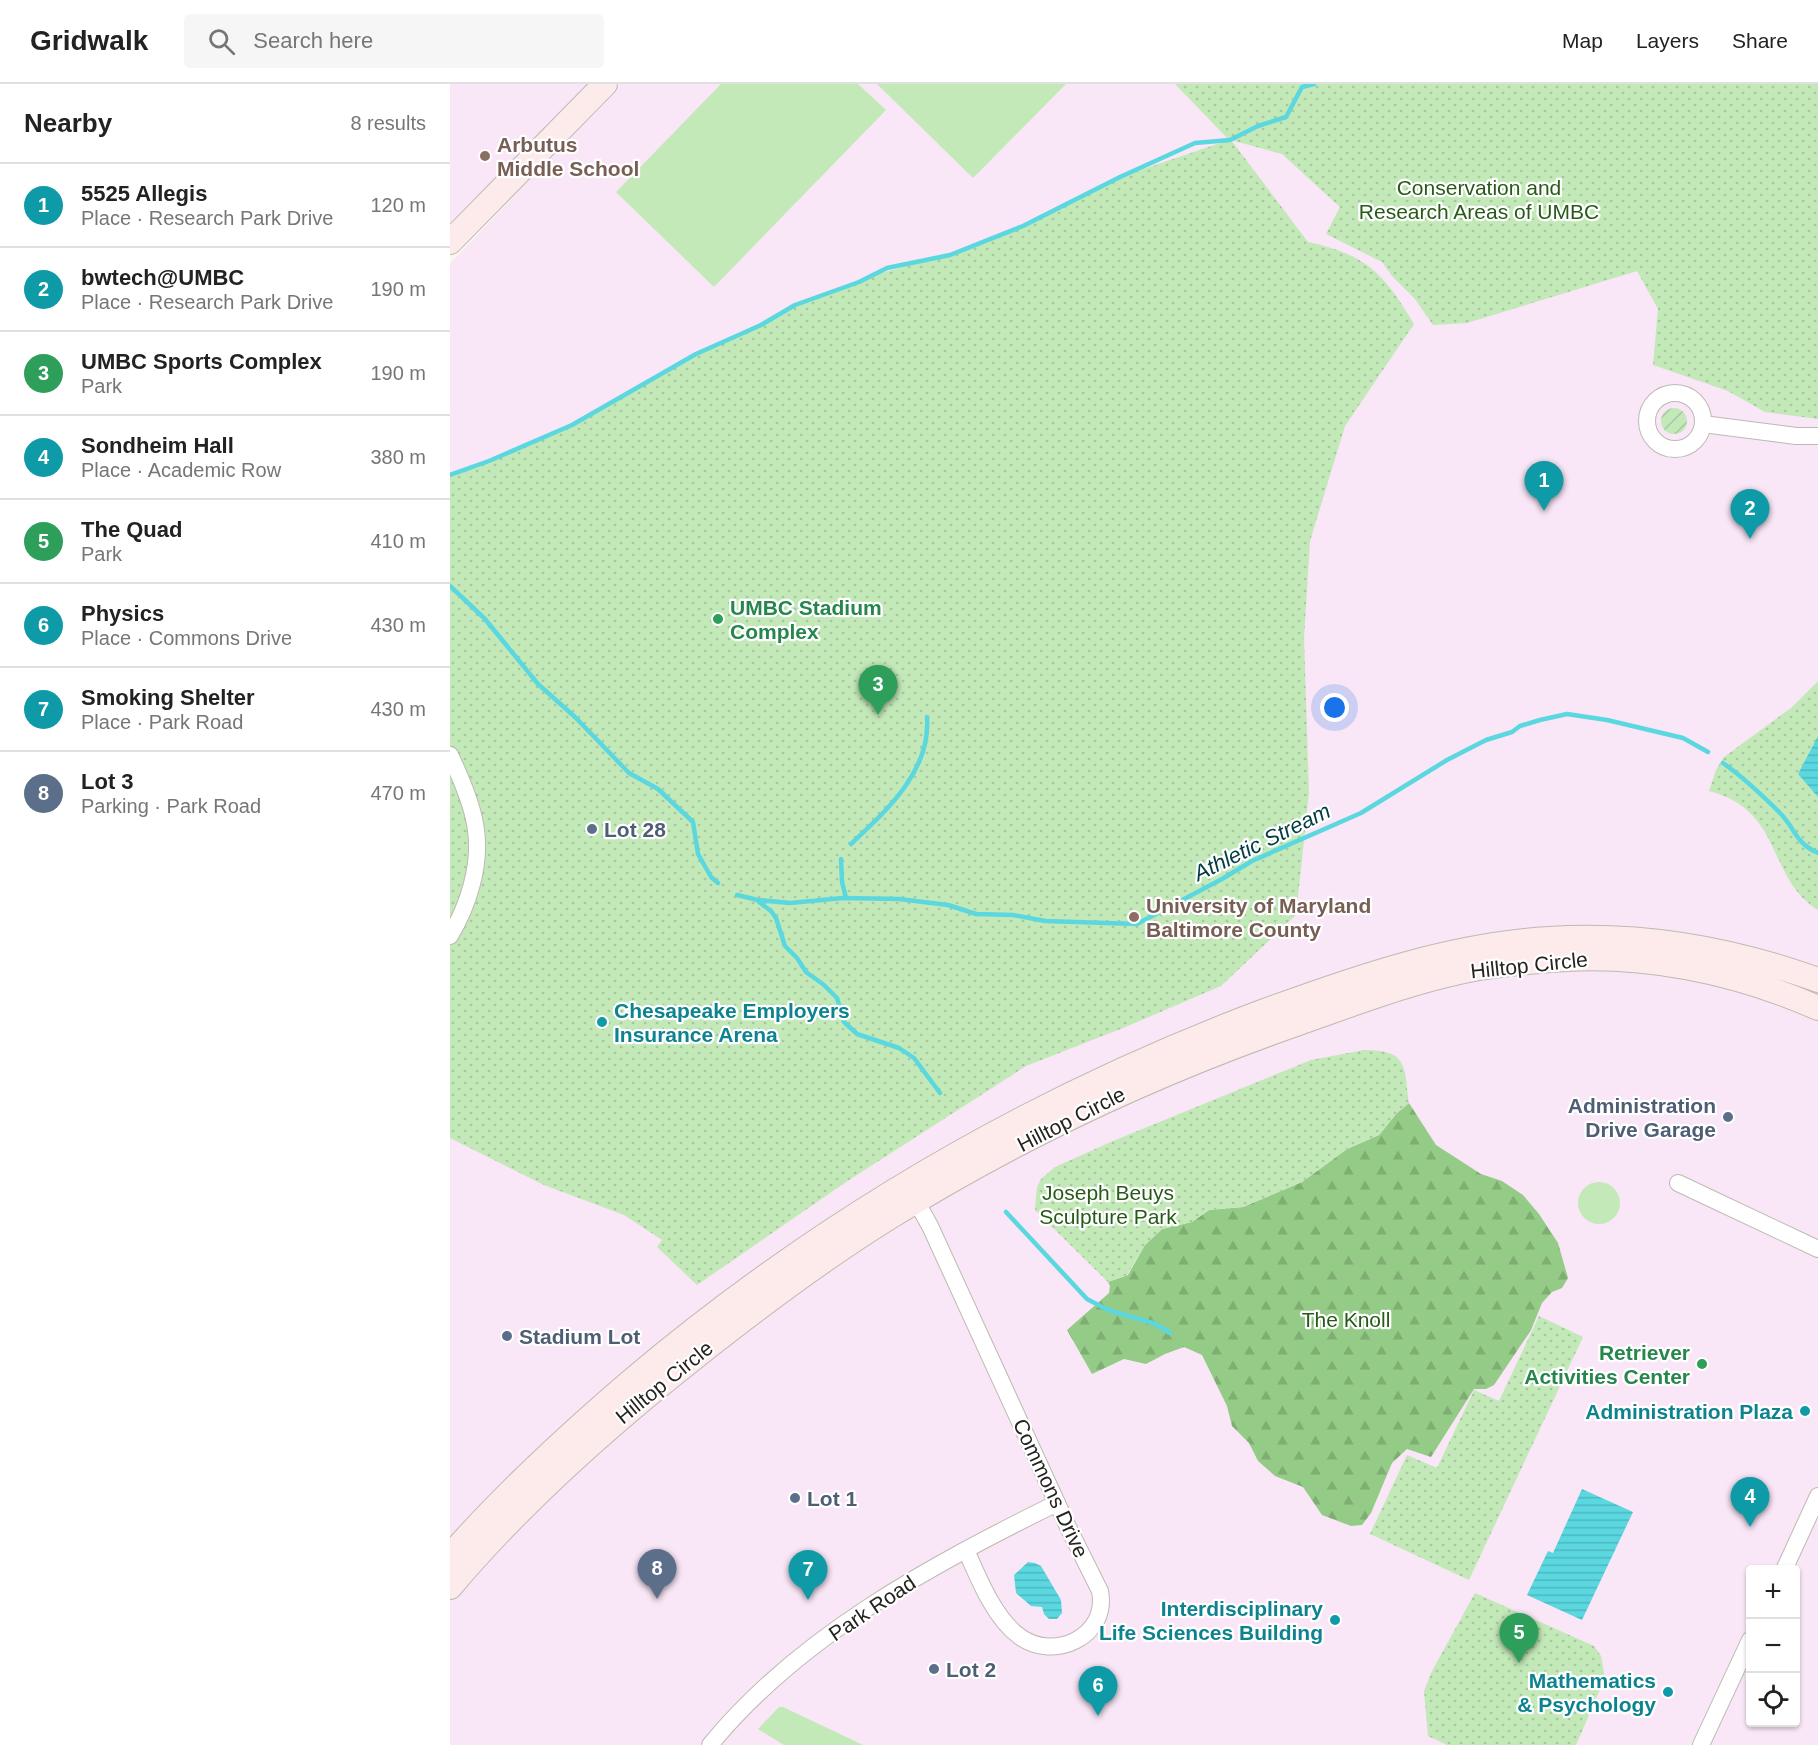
<!DOCTYPE html>
<meta charset="utf-8">
<style>
:root{--surface:#fff;--page:#f6f6f6;--text:#222;--muted:#767676;--line:#e0e0e0;--accent:#0f766e}
body{margin:0;font-family:Helvetica,sans-serif;background:var(--page);color:var(--text)}
.controls{position:absolute;right:18px;bottom:18px;display:grid;overflow:hidden;border-radius:6px;box-shadow:0 2px 4px #0004}
.controls button{width:54px;height:54px;display:grid;place-items:center;padding:0;border:0;border-bottom:2px solid var(--line);background:var(--surface);color:var(--text);font:30px sans-serif}
.you{position:absolute;left:885px;top:624px;width:21px;height:21px;margin:-15px;border:4px solid #fff;border-radius:50%;background:#1a73e8;box-shadow:0 0 0 9px #1a73e833}
.badge{display:grid;place-items:center;width:39px;height:39px;border-radius:50%;background:var(--accent);color:#fff;font-size:20px;font-weight:700}
.pin{position:absolute;translate:-50% -50px;filter:drop-shadow(0 2px 3px #0008)}
.pin::after{content:'';position:absolute;top:32px;width:21px;height:18px;background:inherit;clip-path:polygon(0 0,100% 0,50% 100%)}
.list{margin:0;padding:0;list-style:none}
h2{display:flex;justify-content:space-between;align-items:center;height:78px;margin:0;padding:0 24px;font-size:26px}
h2 small{font-size:20px;font-weight:400;color:var(--muted)}
.list li{display:grid;grid-template-columns:39px 1fr auto;gap:18px;align-items:center;box-sizing:border-box;height:84px;padding:0 24px;border-top:2px solid var(--line)}
.list b{display:block;font-size:22px;white-space:nowrap}
.list p{margin:0;font-size:20px;white-space:nowrap;color:var(--muted)}
.list em{font-size:20px;font-style:normal;color:var(--muted)}
.icon{flex:none;width:33px;height:33px;fill:none;stroke:currentColor;stroke-width:2;stroke-linecap:round;stroke-linejoin:round}
.map{position:relative;flex:none;width:1368px;height:1661px;overflow:hidden}
header{display:flex;align-items:center;gap:36px;box-sizing:border-box;height:84px;padding:0 30px;background:var(--surface);border-bottom:2px solid var(--line)}
header strong{font-size:28px}
nav{display:flex;gap:33px;margin-inline-start:auto;font-size:21px}
.search{width:420px;height:54px;background:var(--page);display:flex;align-items:center;gap:15px;box-sizing:border-box;padding:0 21px;border-radius:6px;color:var(--muted);font-size:22px}
main{display:flex}
aside{flex:1;background:var(--surface)}
.map>svg:first-child{display:block}
.education{fill:#f9e6f6;fill-rule:evenodd}
.grass{fill:#c3e9b9}
.forest{fill:url(#forest-firs)}
.park{fill:url(#park-dots)}
.garden{fill:url(#garden-furrows)}
.water{fill:url(#water-rules)}
.lines{fill:none;stroke-linecap:round;stroke-linejoin:round}
.stream{stroke:#5ad7df;stroke-width:4.5}
.street-casing{stroke:#bcbab2;stroke-width:18}
.secondary-casing{stroke:#bcbab2;stroke-width:26}
.street{stroke:#fff;stroke-width:16}
.secondary{stroke:#fdeaea;stroke-width:24}
.education-dot{fill:#8d6e63;stroke:#fff;stroke-width:2}
.leisure-dot{fill:#2e9e5b;stroke:#fff;stroke-width:2}
.service-dot{fill:#5c6f8a;stroke:#fff;stroke-width:2}
.culture-dot{fill:#0f9aa8;stroke:#fff;stroke-width:2}
.labels{text-anchor:middle;dominant-baseline:central;stroke-width:4.5;stroke-linejoin:round;paint-order:stroke}
.education-label{font-size:21px;font-weight:bold;fill:#785e54;stroke:#fff;text-anchor:start}
.park-label{font-size:21px;fill:#275a17;stroke:#fff}
.leisure-label{font-size:21px;font-weight:bold;fill:#27864d;stroke:#fff;text-anchor:start}
.service-label{font-size:21px;font-weight:bold;fill:#4e5e75;stroke:#fff;text-anchor:start}
.street-label{font-size:21px;fill:#242320;stroke:#fff}
.culture-label{font-size:21px;font-weight:bold;fill:#0d838f;stroke:#fff;text-anchor:end}
.water-label{font-size:22px;font-style:italic;fill:#003c40;stroke:#fff}
</style>
<header>
<strong>Gridwalk</strong>
<div class="search"><svg class="icon" aria-label="search" viewBox="0 0 24 24"><circle cx="10" cy="10" r="6"/><path d="M15 15l6 6"/></svg>Search here</div>
<nav><a>Map</a><a>Layers</a><a>Share</a></nav>
</header>
<main>
<aside>
<h2>Nearby<small>8 results</small></h2>
<ul class="list">
<li><span class="badge" style="background:#0f9aa8">1</span><div><b>5525 Allegis</b><p>Place · Research Park Drive</p></div><em>120 m</em></li>
<li><span class="badge" style="background:#0f9aa8">2</span><div><b>bwtech@UMBC</b><p>Place · Research Park Drive</p></div><em>190 m</em></li>
<li><span class="badge" style="background:#2e9e5b">3</span><div><b>UMBC Sports Complex</b><p>Park</p></div><em>190 m</em></li>
<li><span class="badge" style="background:#0f9aa8">4</span><div><b>Sondheim Hall</b><p>Place · Academic Row</p></div><em>380 m</em></li>
<li><span class="badge" style="background:#2e9e5b">5</span><div><b>The Quad</b><p>Park</p></div><em>410 m</em></li>
<li><span class="badge" style="background:#0f9aa8">6</span><div><b>Physics</b><p>Place · Commons Drive</p></div><em>430 m</em></li>
<li><span class="badge" style="background:#0f9aa8">7</span><div><b>Smoking Shelter</b><p>Place · Park Road</p></div><em>430 m</em></li>
<li><span class="badge" style="background:#5c6f8a">8</span><div><b>Lot 3</b><p>Parking · Park Road</p></div><em>470 m</em></li>
</ul>
</aside>
<div class="map">
<svg width="1368" height="1661" viewBox="0 0 1368 1661">
<defs>
<pattern id="forest-firs" width="22" height="20" patternUnits="userSpaceOnUse" patternTransform="scale(1.5)"><rect width="22" height="20" fill="#94cb86"/><path d="M5 1l3.5 6h-7zM16 11l3.5 6h-7z" fill="#7fae73"/></pattern>
<pattern id="park-dots" width="8" height="8" patternUnits="userSpaceOnUse" patternTransform="scale(1.5)"><rect width="8" height="8" fill="#c3e9b9"/><path d="M2 2h.1M6 6h.1" fill="none" stroke="#a7c89f" stroke-width="1.8" stroke-linecap="round"/></pattern>
<pattern id="garden-furrows" width="10" height="10" patternUnits="userSpaceOnUse" patternTransform="scale(1.5)"><rect width="10" height="10" fill="#c3e9b9"/><path d="M-1 1l2-2M0 10L10 0M9 11l2-2" fill="none" stroke="#a7c89f"/></pattern>
<pattern id="water-rules" width="6" height="5" patternUnits="userSpaceOnUse" patternTransform="scale(1.5)"><rect width="6" height="5" fill="#5ad7df"/><path d="M0 2.5h6" fill="none" stroke="#4eb8bf"/></pattern>
</defs>
<rect width="100%" height="100%" fill="#f8f7ee"/>
<!-- education -->
<g class="education">
<path d="M 0,0 L 139,0 L 0,144 Z"/>
<path d="M 170,0 L 1368,0 L 1368,1661 L 0,1661 L 0,180 ZM 1300,1486 L 1346,1486 L 1346,1638 L 1300,1638 Z"/>
</g>
<!-- grass -->
<g class="grass">
<path d="M 271,0 L 408,0 L 436,26 L 264,203 L 166,108 Z"/>
<path d="M 427,0 L 616,0 L 523,94 Z"/>
<circle cx="1149" cy="1119" r="21"/>
<path d="M 329,1623 L 333,1623 L 413,1661 L 334,1661 L 308,1645 Z"/>
</g>
<!-- forest -->
<path class="forest" d="M 959,1019 L 986,1061 L 1031,1090 L 1052,1097 L 1073,1111 L 1089,1130 L 1108,1159 L 1118,1194 L 1112,1204 L 1102,1208 L 1092,1219 L 1081,1246 L 1044,1301 L 1036,1305 L 1024,1305 L 981,1373 L 957,1365 L 942,1379 L 921,1429 L 912,1441 L 901,1442 L 872,1431 L 853,1403 L 825,1392 L 808,1377 L 799,1359 L 782,1342 L 777,1322 L 752,1271 L 734,1263 L 715,1270 L 696,1280 L 674,1275 L 642,1290 L 617,1246 L 659,1209 L 660,1202 L 658,1198 L 678,1191 L 695,1161 L 712,1145 L 742,1138 L 759,1126 L 793,1123 L 852,1098 L 897,1065 L 929,1051 L 947,1029 Z"/>
<!-- park -->
<g class="park">
<path d="M 725,0 L 1368,0 L 1368,335 L 1315,328 L 1278,307 L 1203,281 L 1208,225 L 1187,187 L 1017,239 L 983,241 L 965,215 L 942,192 L 932,178 L 876,150 L 890,123 L 832,70 L 781,56 L 858,158 C 918,171 934,190 964,240 L 895,342 L 860,457 L 854,554 L 859,709 L 846,831 L 771,902 L 673,944 L 576,982 L 396,1098 L 247,1201 L 207,1163 L 212,1156 L 174,1131 L 94,1101 L 0,1054 L 0,390 L 40,377 L 122,341 L 207,293 L 345,221 L 423,191 L 500,171 L 563,146 L 670,93 L 779,56 Z"/>
<path d="M 1368,597 L 1368,826 C 1316,794 1334,726 1259,707 L 1266,686 L 1274,673 L 1341,624 Z"/>
<path d="M 914,966 C 959,966 954,983 959,1019 L 947,1029 L 929,1051 L 897,1065 L 852,1098 L 793,1123 L 759,1126 L 742,1138 L 712,1145 L 695,1161 L 677,1191 L 658,1198 L 585,1126 L 587,1103 L 591,1095 L 605,1083 L 663,1057 L 861,976 Z"/>
<path d="M 1089,1232 L 1133,1253 L 1019,1496 L 920,1450 L 957,1371 L 987,1384 L 1024,1306 L 1049,1317 Z"/>
<path d="M 1025,1509 L 1144,1562 L 1151,1572 L 1155,1594 L 1126,1661 L 997,1661 L 978,1652 L 974,1607 L 982,1587 Z"/>
</g>
<!-- garden -->
<circle class="garden" cx="1224" cy="337" r="13"/>
<!-- water -->
<g class="water">
<path d="M 1368,652 L 1368,713 L 1348,690 Z"/>
<path d="M 1132,1405 L 1183,1428 L 1132,1536 L 1077,1511 L 1098,1467 L 1103,1469 Z"/>
<path d="M 578,1478 L 585,1479 L 591,1482 L 611,1516 L 612,1529 L 607,1535 L 599,1535 L 594,1530 L 592,1523 L 581,1522 L 566,1509 L 564,1491 Z"/>
</g>
<g class="lines">
<!-- stream -->
<g class="stream">
<path d="M 0,391 L 39,377 L 122,341 L 246,270 L 311,241 L 345,221 L 409,198 L 437,184 L 500,171 L 573,142 L 670,93 L 745,59 L 780,56 L 808,42 L 836,33 L 852,3 L 864,0"/>
<path d="M 0,502 L 35,535 L 88,600 L 125,633 L 179,689 L 208,705 L 243,738 L 248,770 L 261,793 L 268,799"/>
<path d="M 1273,679 C 1294,694 1312,711 1330,729 C 1345,744 1345,759 1368,769"/>
<path d="M 401,760 C 437,726 481,687 477,633"/>
<path d="M 391,775 L 392,798 L 396,814"/>
<path d="M 287,811 L 308,816 L 340,819 L 393,814 L 449,815 L 498,821 L 526,830 L 563,831 L 595,837 L 687,840 L 772,795 L 802,777 L 911,729 L 997,676 L 1036,656 L 1062,648 L 1070,642 L 1090,636 L 1117,630 L 1157,636 L 1233,654 L 1258,668"/>
<path d="M 309,818 L 321,827 L 326,834 L 335,862 L 347,874 L 356,888 L 374,901 L 387,914 L 394,938 L 407,950 L 449,964 L 464,974 L 490,1009"/>
<path d="M 556,1128 L 637,1215 L 658,1226 L 706,1240 L 720,1249"/>
</g>
<!-- street casing -->
<g class="street-casing">
<g id="street">
<circle cx="1225" cy="337" r="28"/>
<path d="M 1253,340 L 1346,352 L 1368,352"/>
<path d="M 0,671 C 11,694 23,721 26,746 C 31,782 18,822 0,852"/>
<path d="M 1228,1099 L 1368,1165"/>
<path d="M 461,1108 L 480,1142 L 618,1443 L 650,1507 C 659,1553 603,1578 569,1552 C 544,1534 528,1493 516,1466"/>
<path d="M 1334,1486 L 1368,1412"/>
<path d="M 260,1661 C 350,1551 482,1481 607,1419"/>
<path d="M 1251,1661 L 1300,1556"/>
</g>
</g>
<!-- secondary casing -->
<g class="secondary-casing">
<g id="secondary">
<path d="M 0,158 L 155,0"/>
<path d="M 0,1472 C 55,1409 117,1352 180,1298 C 368,1139 581,1015 812,928 C 905,894 1000,861 1099,855 C 1190,849 1282,865 1368,896"/>
<path d="M 0,1503 C 71,1419 154,1345 240,1277 C 304,1226 369,1177 438,1134 C 567,1054 705,989 849,939 C 908,918 968,895 1029,884 C 1052,880 1077,878 1100,876 C 1190,868 1285,887 1368,924"/>
</g>
</g>
<!-- street -->
<use href="#street" class="street"/>
<!-- secondary -->
<use href="#secondary" class="secondary"/>
</g>
<!-- markers -->
<g class="education-dot">
<circle cx="35" cy="72" r="6"/>
<circle cx="684" cy="833" r="6"/>
</g>
<g class="leisure-dot">
<circle cx="268" cy="535" r="6"/>
<circle cx="1252" cy="1280" r="6"/>
</g>
<g class="service-dot">
<circle cx="142" cy="745" r="6"/>
<circle cx="1278" cy="1033" r="6"/>
<circle cx="57" cy="1252" r="6"/>
<circle cx="345" cy="1414" r="6"/>
<circle cx="484" cy="1585" r="6"/>
</g>
<g class="culture-dot">
<circle cx="152" cy="938" r="6"/>
<circle cx="1355" cy="1327" r="6"/>
<circle cx="885" cy="1536" r="6"/>
<circle cx="1218" cy="1608" r="6"/>
</g>
<g class="labels">
<!-- education labels -->
<g class="education-label">
<text x="47" y="60">Arbutus<tspan x="47" dy="24">Middle School</tspan></text>
<text x="696" y="821">University of Maryland<tspan x="696" dy="24">Baltimore County</tspan></text>
</g>
<!-- park labels -->
<g class="park-label">
<text x="1029" y="103">Conservation and<tspan x="1029" dy="24">Research Areas of UMBC</tspan></text>
<text x="658" y="1108">Joseph Beuys<tspan x="658" dy="24">Sculpture Park</tspan></text>
<text x="896" y="1235">The Knoll</text>
</g>
<!-- leisure labels -->
<g class="leisure-label">
<text x="280" y="523">UMBC Stadium<tspan x="280" dy="24">Complex</tspan></text>
<text x="1240" y="1268" text-anchor="end">Retriever<tspan x="1240" dy="24">Activities Center</tspan></text>
</g>
<!-- service labels -->
<g class="service-label">
<text x="154" y="745">Lot 28</text>
<text x="1266" y="1021" text-anchor="end">Administration<tspan x="1266" dy="24">Drive Garage</tspan></text>
<text x="69" y="1252">Stadium Lot</text>
<text x="357" y="1414">Lot 1</text>
<text x="496" y="1585">Lot 2</text>
</g>
<!-- street labels -->
<g class="street-label">
<text transform="translate(1079 881) rotate(-6)">Hilltop Circle</text>
<text transform="translate(621 1035) rotate(-27)">Hilltop Circle</text>
<text transform="translate(214 1298) rotate(-39)">Hilltop Circle</text>
<text transform="translate(601 1404) rotate(65)">Commons Drive</text>
<text transform="translate(422 1524) rotate(-34)">Park Road</text>
</g>
<!-- culture labels -->
<g class="culture-label">
<text x="164" y="926" text-anchor="start">Chesapeake Employers<tspan x="164" dy="24">Insurance Arena</tspan></text>
<text x="1343" y="1327">Administration Plaza</text>
<text x="873" y="1524">Interdisciplinary<tspan x="873" dy="24">Life Sciences Building</tspan></text>
<text x="1206" y="1596">Mathematics<tspan x="1206" dy="24">&amp; Psychology</tspan></text>
</g>
<!-- water labels -->
<g class="water-label">
<text transform="translate(812 758) rotate(-26)">Athletic Stream</text>
</g>
</g>
</svg>
<div class="controls">
<button>+</button>
<button>−</button>
<button><svg class="icon" aria-label="locate" viewBox="0 0 24 24"><circle cx="12" cy="12" r="6"/><path d="M12 2v4M12 18v4M2 12h4M18 12h4"/></svg></button>
</div>
<div class="you"></div>
<div class="pin badge" style="left:1094px;top:427px;background:#0f9aa8">1</div>
<div class="pin badge" style="left:1300px;top:455px;background:#0f9aa8">2</div>
<div class="pin badge" style="left:428px;top:631px;background:#2e9e5b">3</div>
<div class="pin badge" style="left:1300px;top:1443px;background:#0f9aa8">4</div>
<div class="pin badge" style="left:1069px;top:1579px;background:#2e9e5b">5</div>
<div class="pin badge" style="left:648px;top:1632px;background:#0f9aa8">6</div>
<div class="pin badge" style="left:358px;top:1516px;background:#0f9aa8">7</div>
<div class="pin badge" style="left:207px;top:1515px;background:#5c6f8a">8</div>
</div>
</main>
